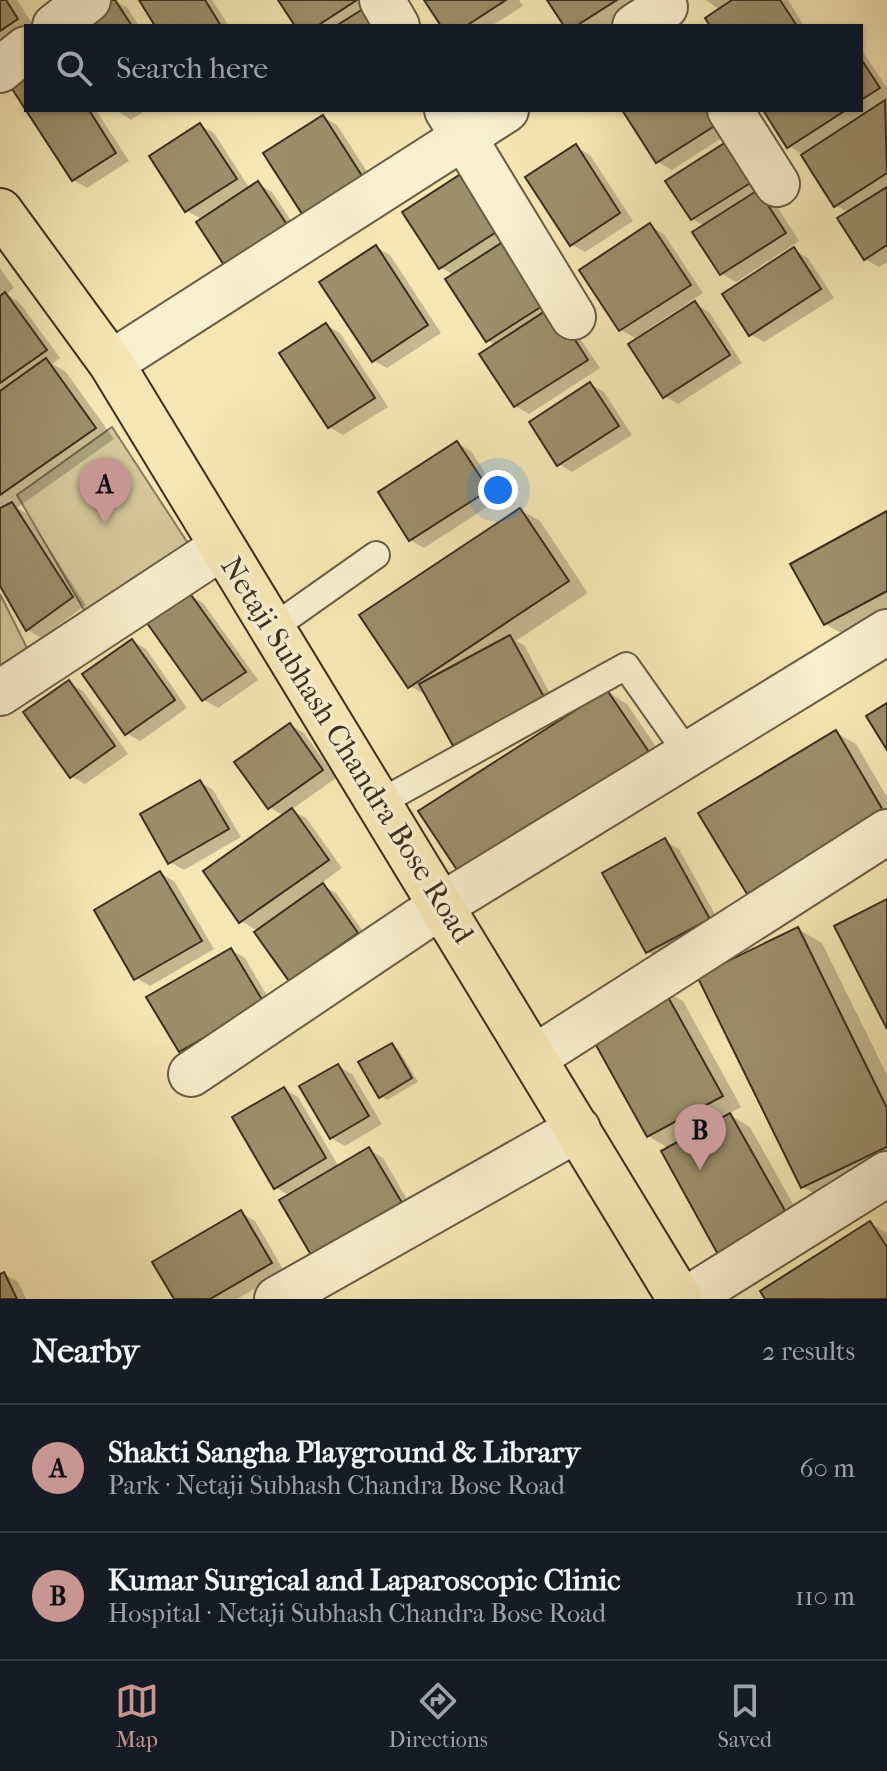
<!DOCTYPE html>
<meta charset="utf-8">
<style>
:root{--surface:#171b24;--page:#242831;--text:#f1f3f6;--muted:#9ea1a6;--line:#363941;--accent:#c59692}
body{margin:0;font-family:"IM FELL French Canon",serif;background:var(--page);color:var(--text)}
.you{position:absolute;left:498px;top:490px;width:28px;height:28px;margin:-20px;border:6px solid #fff;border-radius:50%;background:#1a73e8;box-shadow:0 0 0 12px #1a73e833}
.badge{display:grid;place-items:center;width:52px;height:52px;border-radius:50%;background:var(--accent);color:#111;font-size:26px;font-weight:700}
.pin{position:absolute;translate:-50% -66px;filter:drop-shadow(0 2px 4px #0008)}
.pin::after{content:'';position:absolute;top:42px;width:28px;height:24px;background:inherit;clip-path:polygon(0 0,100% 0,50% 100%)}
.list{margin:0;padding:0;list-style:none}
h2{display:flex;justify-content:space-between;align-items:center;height:104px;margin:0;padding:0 32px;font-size:34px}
h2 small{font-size:26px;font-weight:400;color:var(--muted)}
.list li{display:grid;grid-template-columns:52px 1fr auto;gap:24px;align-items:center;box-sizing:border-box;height:128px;padding:0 32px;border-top:2px solid var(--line)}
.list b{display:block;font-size:30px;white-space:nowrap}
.list p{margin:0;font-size:26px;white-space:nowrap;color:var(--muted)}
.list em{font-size:26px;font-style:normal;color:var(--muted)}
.icon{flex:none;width:44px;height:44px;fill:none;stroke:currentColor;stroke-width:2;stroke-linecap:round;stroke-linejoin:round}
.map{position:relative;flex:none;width:887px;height:1299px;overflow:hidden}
.search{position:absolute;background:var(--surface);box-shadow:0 2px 6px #0004;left:24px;right:24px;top:24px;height:88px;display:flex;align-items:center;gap:20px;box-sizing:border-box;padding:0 28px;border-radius:0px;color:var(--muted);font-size:30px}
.sheet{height:360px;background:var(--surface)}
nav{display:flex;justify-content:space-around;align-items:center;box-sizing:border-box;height:112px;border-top:2px solid var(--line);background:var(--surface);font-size:22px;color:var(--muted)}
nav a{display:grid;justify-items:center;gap:4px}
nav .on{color:var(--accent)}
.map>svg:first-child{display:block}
.park{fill:#d5c89b;stroke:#887c5c;stroke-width:2}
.shadow{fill:#0003}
.building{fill:#9c8f6c;stroke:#3b2f1d;stroke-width:2}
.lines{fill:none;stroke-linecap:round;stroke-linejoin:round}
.lane-casing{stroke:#6a5d43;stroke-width:30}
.street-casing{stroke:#6a5d43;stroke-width:48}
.primary-casing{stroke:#3b2f1d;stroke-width:48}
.lane{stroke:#f8efcf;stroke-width:26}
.street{stroke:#f8efcf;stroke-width:44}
.primary{stroke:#f5e7b5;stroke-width:44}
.labels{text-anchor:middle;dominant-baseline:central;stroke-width:7;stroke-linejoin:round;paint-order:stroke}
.street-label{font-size:30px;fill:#3b2f1d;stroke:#f8efcf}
</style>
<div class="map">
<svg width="887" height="1299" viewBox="0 0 887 1299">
<rect width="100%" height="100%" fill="#f5e7b5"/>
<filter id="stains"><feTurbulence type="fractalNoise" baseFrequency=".0025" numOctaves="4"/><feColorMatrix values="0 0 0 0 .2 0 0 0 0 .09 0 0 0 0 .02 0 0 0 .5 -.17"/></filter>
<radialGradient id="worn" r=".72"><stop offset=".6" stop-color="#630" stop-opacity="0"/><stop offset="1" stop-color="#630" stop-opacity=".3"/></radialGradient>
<!-- park -->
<g class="park">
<path d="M 112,427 L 195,554 L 90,620 L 17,495 Z"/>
<path d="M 0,594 L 35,664 L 0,683 Z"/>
</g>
<!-- shadow -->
<g class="shadow">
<path d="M 0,0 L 17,0 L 34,26 L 26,26 L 26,37 L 0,54 Z"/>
<path d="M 112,0 L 127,7 L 139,26 L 71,26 Z"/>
<path d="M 141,0 L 212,0 L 229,26 L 158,26 Z"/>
<path d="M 281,0 L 370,0 L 386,26 L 298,26 Z"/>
<path d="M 427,0 L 519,0 L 523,6 L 491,26 L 444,26 Z"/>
<path d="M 550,0 L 653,0 L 612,26 L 567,26 Z"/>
<path d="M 706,0 L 788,0 L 804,26 L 712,26 L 720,10 Z"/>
<path d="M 861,49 L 887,88 L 887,262 L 879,267 L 865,259 L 849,213 L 836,205 L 802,154 L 789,146 L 765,110 L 861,110 Z"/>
<path d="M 28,110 L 96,110 L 129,161 L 87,188 L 73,180 Z"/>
<path d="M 116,110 L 146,110 L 131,120 Z"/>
<path d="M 624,110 L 737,128 L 672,170 L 658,162 Z"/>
<path d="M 323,117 L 337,125 L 377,187 L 305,216 Z"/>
<path d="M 200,125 L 214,133 L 250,189 L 258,184 L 272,192 L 306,243 L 203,220 L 187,211 Z"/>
<path d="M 734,139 L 799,241 L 736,282 L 722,274 L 705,226 L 692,219 Z"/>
<path d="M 576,147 L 590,155 L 633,221 L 585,252 L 571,244 Z"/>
<path d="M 467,172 L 600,368 L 529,414 L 515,406 L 496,346 L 487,340 L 455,276 L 440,267 Z"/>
<path d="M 650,226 L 664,234 L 703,293 L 635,338 L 621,330 Z"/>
<path d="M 376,247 L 390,255 L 441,333 L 387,368 L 373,360 Z"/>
<path d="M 794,250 L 808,258 L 834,298 L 764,342 L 750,334 Z"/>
<path d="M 0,268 L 14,288 L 6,294 L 19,302 L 60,358 L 52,364 L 66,372 L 114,439 L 17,508 L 26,513 L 86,605 L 41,638 L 28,630 L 0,582 Z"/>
<path d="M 695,304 L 709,312 L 742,363 L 678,404 L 664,396 Z"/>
<path d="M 326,325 L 340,333 L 388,407 L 343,435 L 329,427 Z"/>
<path d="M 590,384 L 604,392 L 632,435 L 572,472 L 559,464 Z"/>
<path d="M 457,443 L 471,451 L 501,498 L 424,548 L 410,540 Z"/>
<path d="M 520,510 L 540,521 L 588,593 L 516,641 L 524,645 L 556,705 L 469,753 L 455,745 L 429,697 L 410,686 Z"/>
<path d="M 887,513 L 887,612 L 845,635 L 825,624 Z"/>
<path d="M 189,595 L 203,603 L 258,680 L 218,708 L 204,700 L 150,623 Z"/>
<path d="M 132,641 L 146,649 L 187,708 L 140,741 L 126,733 Z"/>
<path d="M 69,683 L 83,691 L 128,754 L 85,784 L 71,776 Z"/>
<path d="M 608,692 L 627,704 L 670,767 L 482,886 Z"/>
<path d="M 290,725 L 304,733 L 336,778 L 291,810 L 306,818 L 342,868 L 320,884 L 336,893 L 370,941 L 304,988 L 290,980 L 258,931 L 241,921 L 284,816 L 269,807 Z"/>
<path d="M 836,733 L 856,744 L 887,797 L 887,833 L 768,904 L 748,893 Z"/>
<path d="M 200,782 L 213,790 L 241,837 L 184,870 L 170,862 Z"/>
<path d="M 665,841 L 679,849 L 722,927 L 662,960 L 648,952 Z"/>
<path d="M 160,873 L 174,881 L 214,949 L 150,986 L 136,978 Z"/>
<path d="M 798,929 L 822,943 L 887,1075 L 887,1172 L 827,1201 L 803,1187 Z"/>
<path d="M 231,950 L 245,958 L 276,1011 L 194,1059 L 180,1051 Z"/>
<path d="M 663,990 L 683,1001 L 741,1107 L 728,1114 L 750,1127 L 814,1242 L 649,1136 Z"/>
<path d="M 392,1045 L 398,1049 L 418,1082 L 387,1100 L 381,1096 Z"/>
<path d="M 338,1066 L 352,1074 L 382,1124 L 345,1146 L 331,1138 Z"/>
<path d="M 284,1089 L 298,1097 L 339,1167 L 369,1150 L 383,1158 L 414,1211 L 326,1261 L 290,1196 L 275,1187 Z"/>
<path d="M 241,1213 L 255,1221 L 284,1271 L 237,1299 L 176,1299 Z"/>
<path d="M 870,1223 L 887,1233 L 887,1299 L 768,1299 Z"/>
<path d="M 4,1274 L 18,1282 L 26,1299 L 0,1299 L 0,1276 Z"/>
</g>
<!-- building -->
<g class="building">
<path d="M 0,0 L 6,0 L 18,19 L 0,31 Z"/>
<path d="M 109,0 L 115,0 L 132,26 L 68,26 Z"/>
<path d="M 139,0 L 205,0 L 221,26 L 155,26 Z"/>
<path d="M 278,0 L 357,0 L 317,26 L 295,26 Z"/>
<path d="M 424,0 L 506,0 L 466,26 L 441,26 Z"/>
<path d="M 547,0 L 617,0 L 576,26 L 564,26 Z"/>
<path d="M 732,0 L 780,0 L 797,26 L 710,26 L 705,18 Z"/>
<path d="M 366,7 L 379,26 L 336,26 Z"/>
<path d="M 861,59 L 880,88 L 861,100 Z"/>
<path d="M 26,65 L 26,110 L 89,110 L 116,153 L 72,181 L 5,78 Z"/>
<path d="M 885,100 L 887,173 L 834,207 L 801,155 Z"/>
<path d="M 622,110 L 718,110 L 724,120 L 656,163 Z"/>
<path d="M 763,110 L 846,110 L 787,148 Z"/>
<path d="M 323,115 L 364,179 L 304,217 L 263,153 Z"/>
<path d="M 200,123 L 237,179 L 185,212 L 149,156 Z"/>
<path d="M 734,137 L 760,177 L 691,220 L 665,181 Z"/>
<path d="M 576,144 L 620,213 L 570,246 L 525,177 Z"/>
<path d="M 467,170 L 504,227 L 439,269 L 402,212 Z"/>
<path d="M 258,181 L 294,235 L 231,276 L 196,222 Z"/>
<path d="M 887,187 L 887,245 L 864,260 L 837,218 Z"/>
<path d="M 758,190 L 786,233 L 720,275 L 692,232 Z"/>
<path d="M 650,223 L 691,285 L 619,331 L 579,270 Z"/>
<path d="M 506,240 L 547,303 L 486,342 L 445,279 Z"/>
<path d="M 376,245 L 428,325 L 372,362 L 319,282 Z"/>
<path d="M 794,247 L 821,289 L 749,336 L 722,294 Z"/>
<path d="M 5,292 L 47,350 L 0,383 L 0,296 Z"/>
<path d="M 695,301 L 730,355 L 663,398 L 628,344 Z"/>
<path d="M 553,306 L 588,360 L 514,407 L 479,354 Z"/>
<path d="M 326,323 L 375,398 L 328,428 L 279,353 Z"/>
<path d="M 46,358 L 96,428 L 0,495 L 0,391 Z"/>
<path d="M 590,382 L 619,426 L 557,466 L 529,422 Z"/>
<path d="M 457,441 L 489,490 L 409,541 L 378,492 Z"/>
<path d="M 12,502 L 73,597 L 26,631 L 0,586 L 0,508 Z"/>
<path d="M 520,508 L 569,581 L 408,688 L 359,615 Z"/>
<path d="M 887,511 L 887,591 L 824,625 L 790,564 Z"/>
<path d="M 189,592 L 246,672 L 202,701 L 147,623 Z"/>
<path d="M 510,635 L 544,697 L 453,746 L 419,684 Z"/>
<path d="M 132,639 L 175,700 L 125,735 L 82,674 Z"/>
<path d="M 69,680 L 115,746 L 70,778 L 23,712 Z"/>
<path d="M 607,690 L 651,755 L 461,876 L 418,811 Z"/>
<path d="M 887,703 L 887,750 L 866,716 Z"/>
<path d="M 290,723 L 323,770 L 268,809 L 234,762 Z"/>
<path d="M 836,730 L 884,812 L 747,894 L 698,813 Z"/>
<path d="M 200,780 L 229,829 L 168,864 L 140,814 Z"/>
<path d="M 292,808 L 329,860 L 239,923 L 203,871 Z"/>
<path d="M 665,838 L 710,919 L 646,953 L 602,873 Z"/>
<path d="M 160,871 L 202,941 L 134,980 L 94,910 Z"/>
<path d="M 323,883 L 358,933 L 289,981 L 254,932 Z"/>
<path d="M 887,899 L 887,1029 L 834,926 Z"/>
<path d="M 798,927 L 887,1108 L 887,1147 L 801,1188 L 697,976 Z"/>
<path d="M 231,948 L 264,1003 L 179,1052 L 146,997 Z"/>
<path d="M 663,988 L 723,1096 L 647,1137 L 587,1029 Z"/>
<path d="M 392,1043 L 412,1078 L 379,1098 L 358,1062 Z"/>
<path d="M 338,1064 L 369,1116 L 330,1139 L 299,1086 Z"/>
<path d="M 284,1087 L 326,1158 L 274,1189 L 232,1117 Z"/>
<path d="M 730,1113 L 796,1230 L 726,1269 L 661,1151 Z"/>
<path d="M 369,1147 L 402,1203 L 311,1255 L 279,1200 Z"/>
<path d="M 241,1210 L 272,1263 L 210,1299 L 174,1299 L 152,1262 Z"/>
<path d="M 870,1221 L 887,1247 L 887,1299 L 765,1299 L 760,1291 Z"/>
<path d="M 4,1272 L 17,1299 L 0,1299 L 0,1274 Z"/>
</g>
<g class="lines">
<!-- lane casing -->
<g class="lane-casing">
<g id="lane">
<path d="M 274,627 L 376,555"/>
<path d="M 381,802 L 626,666 L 688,754"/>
</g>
</g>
<!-- street casing -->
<g class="street-casing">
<g id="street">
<path d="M 382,0 L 397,26"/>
<path d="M 55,26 L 88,0"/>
<path d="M 635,26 L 665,7 L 661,0"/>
<path d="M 0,70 L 26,49"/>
<path d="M 447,110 L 573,317"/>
<path d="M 730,110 L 777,184"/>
<path d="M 111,363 L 506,110"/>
<path d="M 0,693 L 222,547"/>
<path d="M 535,1057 L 887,832"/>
<path d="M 191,1074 L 442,905 L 887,632"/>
<path d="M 277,1299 L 578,1129"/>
<path d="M 687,1299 L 887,1174"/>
</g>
</g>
<!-- primary casing -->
<g class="primary-casing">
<path id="primary" d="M 0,211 L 111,363 L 680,1299"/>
</g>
<!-- lane -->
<use href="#lane" class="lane"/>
<!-- street -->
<use href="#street" class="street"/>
<!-- primary -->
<use href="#primary" class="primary"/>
</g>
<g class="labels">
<!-- street labels -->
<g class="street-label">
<text transform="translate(347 750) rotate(58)">Netaji Subhash Chandra Bose Road</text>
</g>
</g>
<rect width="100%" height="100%" filter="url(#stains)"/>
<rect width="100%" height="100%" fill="url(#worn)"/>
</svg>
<div class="you"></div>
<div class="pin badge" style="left:105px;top:524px">A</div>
<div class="pin badge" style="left:700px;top:1170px">B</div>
<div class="search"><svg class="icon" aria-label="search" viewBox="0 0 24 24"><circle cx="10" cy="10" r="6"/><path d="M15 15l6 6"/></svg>Search here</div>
</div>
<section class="sheet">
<h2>Nearby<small>2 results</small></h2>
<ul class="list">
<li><span class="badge">A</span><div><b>Shakti Sangha Playground &amp; Library</b><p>Park · Netaji Subhash Chandra Bose Road</p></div><em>60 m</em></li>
<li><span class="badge">B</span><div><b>Kumar Surgical and Laparoscopic Clinic</b><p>Hospital · Netaji Subhash Chandra Bose Road</p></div><em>110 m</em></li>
</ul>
</section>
<nav>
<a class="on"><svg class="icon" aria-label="map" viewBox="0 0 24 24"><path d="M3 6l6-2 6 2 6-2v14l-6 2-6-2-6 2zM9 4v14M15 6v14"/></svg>Map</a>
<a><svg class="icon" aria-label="directions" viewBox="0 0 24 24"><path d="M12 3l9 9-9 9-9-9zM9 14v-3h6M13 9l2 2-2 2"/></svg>Directions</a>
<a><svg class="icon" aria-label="saved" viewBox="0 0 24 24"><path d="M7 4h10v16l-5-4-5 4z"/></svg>Saved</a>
</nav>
